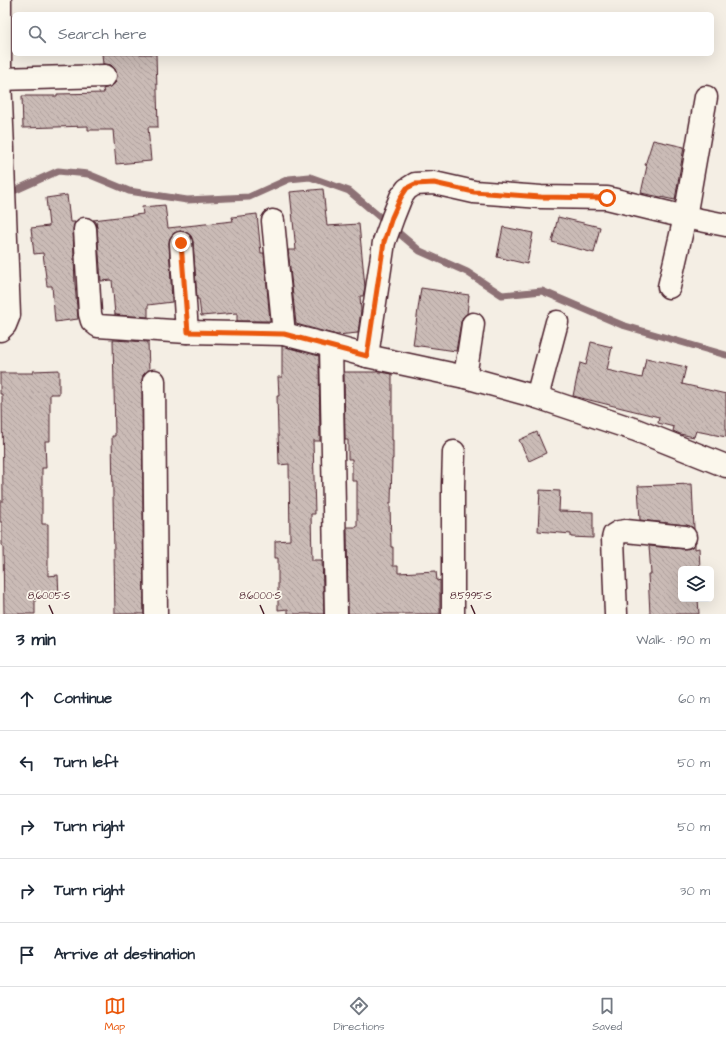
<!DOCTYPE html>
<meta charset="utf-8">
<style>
:root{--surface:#fff;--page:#f2f2f3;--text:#1f2937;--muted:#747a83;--line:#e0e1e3;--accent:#ea580c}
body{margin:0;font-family:"Architects Daughter",sans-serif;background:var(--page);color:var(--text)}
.controls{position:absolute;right:12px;bottom:12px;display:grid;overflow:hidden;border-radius:6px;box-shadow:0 4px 16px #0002}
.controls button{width:36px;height:36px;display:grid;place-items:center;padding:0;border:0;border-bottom:1px solid var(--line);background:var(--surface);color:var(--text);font:20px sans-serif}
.stop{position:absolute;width:12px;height:12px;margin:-9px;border:3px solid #ea580c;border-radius:50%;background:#fff}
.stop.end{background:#ea580c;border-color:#fff;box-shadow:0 1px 4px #0008}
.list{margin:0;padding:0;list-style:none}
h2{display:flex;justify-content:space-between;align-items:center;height:52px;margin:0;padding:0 16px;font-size:17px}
h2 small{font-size:13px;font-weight:400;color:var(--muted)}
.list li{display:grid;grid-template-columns:26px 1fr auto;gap:12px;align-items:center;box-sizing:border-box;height:64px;padding:0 16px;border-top:1px solid var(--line)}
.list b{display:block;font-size:15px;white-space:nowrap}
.list em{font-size:13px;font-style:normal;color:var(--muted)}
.icon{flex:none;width:22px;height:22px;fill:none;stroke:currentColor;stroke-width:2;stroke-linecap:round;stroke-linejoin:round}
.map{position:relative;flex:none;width:726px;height:614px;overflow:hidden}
.search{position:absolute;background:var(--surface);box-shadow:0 4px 16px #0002;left:12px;right:12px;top:12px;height:44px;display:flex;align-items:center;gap:10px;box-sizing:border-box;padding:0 14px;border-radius:6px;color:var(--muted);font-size:15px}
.sheet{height:372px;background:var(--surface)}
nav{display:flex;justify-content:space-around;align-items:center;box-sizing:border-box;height:56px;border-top:1px solid var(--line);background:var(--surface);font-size:11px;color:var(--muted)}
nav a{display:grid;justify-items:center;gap:2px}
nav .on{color:var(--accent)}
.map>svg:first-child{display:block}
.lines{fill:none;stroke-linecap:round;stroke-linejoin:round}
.stream{stroke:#8d7174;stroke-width:7}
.building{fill:url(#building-back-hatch);stroke:#4a1f2b}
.minor-casing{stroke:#4a1f2b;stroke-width:25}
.minor{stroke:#fbf7ec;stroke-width:22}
.route{stroke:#ea580c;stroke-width:5}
.ticks{fill:none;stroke:#4a1f2b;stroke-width:1.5}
.ticks-label{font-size:10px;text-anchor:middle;fill:#4a1f2b;stroke:#fbf7ec;stroke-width:3.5;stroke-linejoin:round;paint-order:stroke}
</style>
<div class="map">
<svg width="726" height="614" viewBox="0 0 726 614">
<defs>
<pattern id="building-back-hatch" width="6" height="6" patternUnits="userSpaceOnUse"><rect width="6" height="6" fill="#cabbb6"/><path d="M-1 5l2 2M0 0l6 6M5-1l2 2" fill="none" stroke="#afa09d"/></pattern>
</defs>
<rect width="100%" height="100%" fill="#f4eee4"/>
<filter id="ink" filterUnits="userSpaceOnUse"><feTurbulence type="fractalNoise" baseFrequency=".025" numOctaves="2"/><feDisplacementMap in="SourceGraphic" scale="8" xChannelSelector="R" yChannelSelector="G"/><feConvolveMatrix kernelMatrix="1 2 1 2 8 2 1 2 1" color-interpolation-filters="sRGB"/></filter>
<g filter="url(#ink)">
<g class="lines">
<!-- stream -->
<path class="stream" d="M 7,194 L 58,171 L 88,174 L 129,191 L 187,200 L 249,197 L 289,179 L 310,177 L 349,191 L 420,251 L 467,272 L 502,295 L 542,291 L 622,325 L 726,355"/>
</g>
<!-- building -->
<g class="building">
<path d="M 102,54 L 156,54 L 158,127 L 148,127 L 151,161 L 116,164 L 113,130 L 88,130 L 88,126 L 23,128 L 22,96 L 57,96 L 57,94 L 104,93 L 103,89 L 112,86 L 116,82 L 117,75 L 115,69 L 111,65 L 103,64 Z"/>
<path d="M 653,140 L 684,147 L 675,200 L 641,193 L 647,166 L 645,165 Z"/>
<path d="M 323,189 L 327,226 L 359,224 L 365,287 L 363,296 L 360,296 L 361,310 L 358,333 L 337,335 L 296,324 L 288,250 L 296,250 L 290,192 Z"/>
<path d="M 67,195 L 70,222 L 75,222 L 73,230 L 75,284 L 78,319 L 55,322 L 52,286 L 47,286 L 43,253 L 34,254 L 31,228 L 49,226 L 46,198 Z"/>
<path d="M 165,205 L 168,228 L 233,221 L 232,217 L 257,214 L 261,253 L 264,253 L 270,321 L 237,321 L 237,313 L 201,316 L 199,299 L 197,299 L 193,242 L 191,236 L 186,232 L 181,231 L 174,233 L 170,238 L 169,243 L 172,302 L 148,305 L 148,317 L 115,315 L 112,280 L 101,281 L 97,228 L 96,222 L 93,220 L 143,214 L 142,207 Z"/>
<path d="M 558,217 L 600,227 L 594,253 L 552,242 Z"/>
<path d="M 503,227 L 533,233 L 527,264 L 497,257 Z"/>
<path d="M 421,288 L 469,295 L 467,314 L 463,317 L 461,322 L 456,351 L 413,345 Z"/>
<path d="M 113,340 L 148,342 L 149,370 L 143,375 L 142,381 L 144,614 L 115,614 L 112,436 L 115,436 Z"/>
<path d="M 591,342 L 612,347 L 607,370 L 642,378 L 646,358 L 686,367 L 682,384 L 726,394 L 726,437 L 696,431 L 694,437 L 680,434 L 673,431 L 674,427 L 658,423 L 659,417 L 573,396 L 580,363 L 586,365 Z"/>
<path d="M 282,346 L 319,356 L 320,441 L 313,441 L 315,514 L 311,514 L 312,560 L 322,560 L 324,614 L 288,614 L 288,609 L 278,610 L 278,558 L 275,558 L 275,541 L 290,540 L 289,464 L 279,465 L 277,396 L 279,396 L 278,377 L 282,377 Z"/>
<path d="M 59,370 L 59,394 L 50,394 L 50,441 L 45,441 L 46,468 L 42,468 L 42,524 L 48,524 L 48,576 L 58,575 L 59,597 L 35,597 L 35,614 L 4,614 L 3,546 L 2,546 L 2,522 L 0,522 L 0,501 L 3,501 L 2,394 L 0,394 L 0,373 L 33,373 L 33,371 Z"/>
<path d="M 344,372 L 381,372 L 392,374 L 392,440 L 393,440 L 393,459 L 392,459 L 391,503 L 390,503 L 391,547 L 393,547 L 393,566 L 398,566 L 398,573 L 436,571 L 437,581 L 440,580 L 440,614 L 348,614 L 347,527 L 357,527 L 357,481 L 352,481 L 352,459 L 348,459 L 348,440 L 345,440 Z"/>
<path d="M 537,432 L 546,453 L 529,461 L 519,440 Z"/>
<path d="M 692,484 L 694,529 L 692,527 L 686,525 L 640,520 L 638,486 Z"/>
<path d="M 540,490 L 560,491 L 559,511 L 593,512 L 593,538 L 571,537 L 571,534 L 538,531 Z"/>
<path d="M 695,544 L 695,549 L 699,548 L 700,568 L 697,568 L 697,569 L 681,569 L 681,599 L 698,599 L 699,614 L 650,614 L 648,574 L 651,574 L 649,546 L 684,549 L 690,548 Z"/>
</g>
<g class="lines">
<!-- minor casing -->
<g class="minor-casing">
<g id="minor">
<path d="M 0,79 L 105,76"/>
<path d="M 273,221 L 284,334"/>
<path d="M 85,229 L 90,314 L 92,321 L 98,326 L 187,332 L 284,334 L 331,346 L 367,356 L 465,377 L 537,397 L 636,430 L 726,466"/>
<path d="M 181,243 L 187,332"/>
<path d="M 669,287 L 685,217 L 706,97"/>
<path d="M 0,330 L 5,325 L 9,315 L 3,165 L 3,149 L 0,79 L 0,0"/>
<path d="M 331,346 L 336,614"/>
<path d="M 367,356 L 384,242 L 393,217 L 401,197 L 407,189 L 415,184 L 434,183 L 474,192 L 541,197 L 607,198 L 685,217 L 726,225"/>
<path d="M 465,377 L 473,324"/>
<path d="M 154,381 L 156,614"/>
<path d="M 537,397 L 557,322"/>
<path d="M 453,614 L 453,486 L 454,452"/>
<path d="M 616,614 L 613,539 L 614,535 L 619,532 L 626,531 L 685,537"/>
</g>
</g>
<!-- minor -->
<use href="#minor" class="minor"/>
</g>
</g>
<g class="lines" filter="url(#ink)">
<!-- route -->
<path class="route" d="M 181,243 L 188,332 L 284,334 L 367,356 L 384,242 L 392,217 L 401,197 L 407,188 L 415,184 L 434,183 L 474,192 L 541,197 L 607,198"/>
</g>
<!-- ticks -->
<path class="ticks" d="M 49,605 L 53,614M 260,605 L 264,614M 471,605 L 475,614"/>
<g class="ticks-label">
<text x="49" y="599">8.6005°S</text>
<text x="260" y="599">8.6000°S</text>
<text x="471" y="599">8.5995°S</text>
</g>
</svg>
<div class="controls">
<button><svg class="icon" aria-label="layers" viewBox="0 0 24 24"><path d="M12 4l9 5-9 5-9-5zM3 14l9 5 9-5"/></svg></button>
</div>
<div class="stop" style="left:607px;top:198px"></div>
<div class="stop end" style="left:181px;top:243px"></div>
<div class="search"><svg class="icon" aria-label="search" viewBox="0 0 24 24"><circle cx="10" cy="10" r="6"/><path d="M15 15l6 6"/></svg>Search here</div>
</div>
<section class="sheet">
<h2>3 min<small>Walk · 190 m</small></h2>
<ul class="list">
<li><svg class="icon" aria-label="ahead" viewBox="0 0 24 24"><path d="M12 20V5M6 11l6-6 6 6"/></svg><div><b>Continue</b></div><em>60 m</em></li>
<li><svg class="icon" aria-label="left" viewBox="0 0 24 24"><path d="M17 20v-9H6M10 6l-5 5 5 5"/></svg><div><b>Turn left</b></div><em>50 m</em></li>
<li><svg class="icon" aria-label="right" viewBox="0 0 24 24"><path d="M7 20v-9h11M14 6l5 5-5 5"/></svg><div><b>Turn right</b></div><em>50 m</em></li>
<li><svg class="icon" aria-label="right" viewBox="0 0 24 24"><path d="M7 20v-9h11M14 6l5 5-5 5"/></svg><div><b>Turn right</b></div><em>30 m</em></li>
<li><svg class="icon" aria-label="arrive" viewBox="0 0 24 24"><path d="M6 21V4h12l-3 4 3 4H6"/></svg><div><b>Arrive at destination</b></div></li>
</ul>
</section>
<nav>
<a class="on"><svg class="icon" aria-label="map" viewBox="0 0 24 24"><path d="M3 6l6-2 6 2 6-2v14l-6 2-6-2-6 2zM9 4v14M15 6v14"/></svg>Map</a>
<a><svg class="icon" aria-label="directions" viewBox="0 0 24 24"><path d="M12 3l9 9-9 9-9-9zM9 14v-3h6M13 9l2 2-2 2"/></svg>Directions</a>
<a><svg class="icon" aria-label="saved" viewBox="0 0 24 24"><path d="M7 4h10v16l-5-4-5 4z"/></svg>Saved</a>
</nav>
